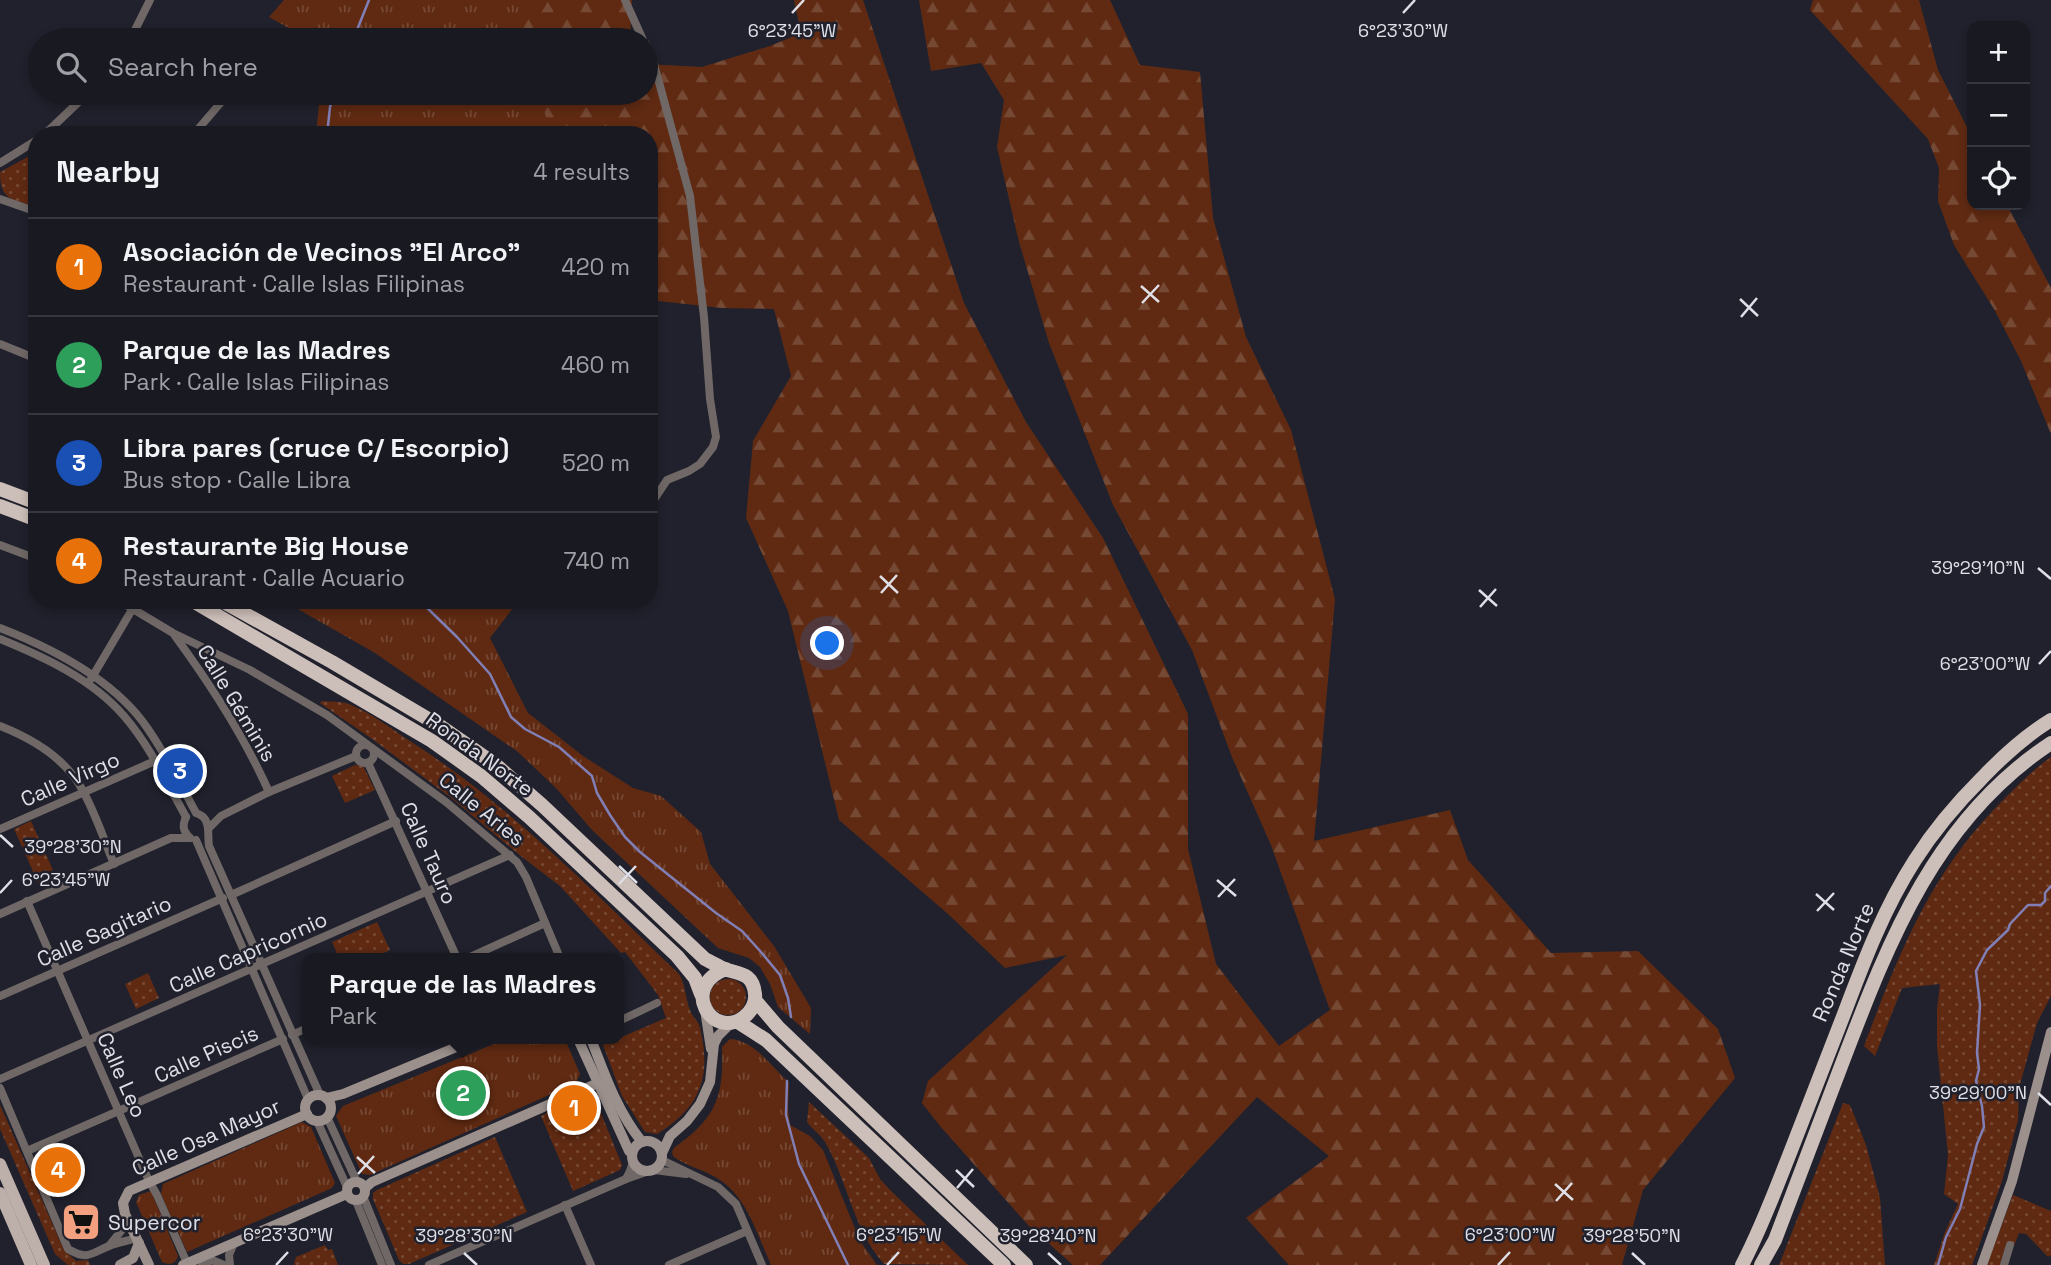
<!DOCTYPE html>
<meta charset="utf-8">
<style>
:root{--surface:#181921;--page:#25262e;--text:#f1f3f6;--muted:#9fa0a5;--line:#36383f;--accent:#f2a07f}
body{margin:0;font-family:"Space Grotesk",sans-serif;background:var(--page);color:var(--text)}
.controls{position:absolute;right:21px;top:21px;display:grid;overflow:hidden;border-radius:14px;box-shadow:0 4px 10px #0003}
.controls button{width:63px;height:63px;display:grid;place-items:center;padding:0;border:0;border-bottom:2px solid var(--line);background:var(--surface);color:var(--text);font:35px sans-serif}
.you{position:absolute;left:828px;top:644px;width:24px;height:24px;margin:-18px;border:5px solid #fff;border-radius:50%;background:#1a73e8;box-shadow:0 0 0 10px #1a73e833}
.badge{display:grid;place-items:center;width:46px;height:46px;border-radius:50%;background:var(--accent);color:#fff;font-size:23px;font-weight:700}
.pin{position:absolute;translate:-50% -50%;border:4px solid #fff;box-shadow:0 2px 7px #0006}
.popup{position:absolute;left:302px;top:953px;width:322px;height:91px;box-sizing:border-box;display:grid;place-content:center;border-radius:14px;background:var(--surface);filter:drop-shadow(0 2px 5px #0005);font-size:23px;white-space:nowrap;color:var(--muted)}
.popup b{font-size:26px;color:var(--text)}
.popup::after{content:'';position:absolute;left:50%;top:100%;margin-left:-14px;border:14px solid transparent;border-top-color:var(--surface)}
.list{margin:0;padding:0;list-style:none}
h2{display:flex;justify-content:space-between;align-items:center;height:91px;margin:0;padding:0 28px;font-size:30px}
h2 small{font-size:23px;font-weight:400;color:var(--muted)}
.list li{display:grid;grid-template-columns:46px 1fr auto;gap:21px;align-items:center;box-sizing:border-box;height:98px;padding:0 28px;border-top:2px solid var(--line)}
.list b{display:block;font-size:26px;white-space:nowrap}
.list p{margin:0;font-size:23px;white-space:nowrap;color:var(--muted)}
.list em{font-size:23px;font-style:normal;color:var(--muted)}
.icon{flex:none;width:38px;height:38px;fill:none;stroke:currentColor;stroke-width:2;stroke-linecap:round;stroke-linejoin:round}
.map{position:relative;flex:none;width:2051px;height:1265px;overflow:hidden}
.search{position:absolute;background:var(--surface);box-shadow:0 4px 10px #0003;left:28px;top:28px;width:630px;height:77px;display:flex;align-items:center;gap:18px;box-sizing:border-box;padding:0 24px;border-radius:38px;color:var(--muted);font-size:26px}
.panel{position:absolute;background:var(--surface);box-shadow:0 4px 10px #0003;left:28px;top:126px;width:630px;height:483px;border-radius:28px}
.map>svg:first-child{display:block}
.grass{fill:url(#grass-dots)}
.forest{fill:url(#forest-firs)}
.park{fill:url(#park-tufts)}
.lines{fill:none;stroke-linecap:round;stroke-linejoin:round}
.stream{stroke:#807fb6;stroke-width:2.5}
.minor{stroke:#6f6866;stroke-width:8}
.secondary{stroke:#9b908c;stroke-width:10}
.primary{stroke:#bdafaa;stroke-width:12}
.trunk{stroke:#ccbeb8;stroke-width:14}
.ticks{fill:none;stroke:#dfe0e7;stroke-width:2.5}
.labels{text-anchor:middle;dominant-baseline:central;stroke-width:5;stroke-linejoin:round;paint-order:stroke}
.street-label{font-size:21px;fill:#dfe0e7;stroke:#20212c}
.poi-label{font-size:21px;fill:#dfe0e7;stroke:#20212c;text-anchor:start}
.ticks-label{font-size:18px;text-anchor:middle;fill:#dfe0e7;stroke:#20212c;stroke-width:5;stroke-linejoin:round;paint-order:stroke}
</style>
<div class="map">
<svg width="2051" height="1265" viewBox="0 0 2051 1265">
<defs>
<pattern id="grass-dots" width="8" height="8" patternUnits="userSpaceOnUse" patternTransform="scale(1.75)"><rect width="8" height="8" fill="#602a12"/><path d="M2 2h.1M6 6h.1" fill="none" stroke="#764934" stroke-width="1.8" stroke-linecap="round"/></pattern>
<pattern id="forest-firs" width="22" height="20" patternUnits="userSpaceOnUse" patternTransform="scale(1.75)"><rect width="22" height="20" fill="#602a12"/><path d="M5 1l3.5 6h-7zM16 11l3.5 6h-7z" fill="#764934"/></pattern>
<pattern id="park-tufts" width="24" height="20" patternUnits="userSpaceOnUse" patternTransform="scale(1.75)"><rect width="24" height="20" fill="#602a12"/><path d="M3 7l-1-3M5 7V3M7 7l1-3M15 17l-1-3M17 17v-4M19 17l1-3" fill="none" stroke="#764934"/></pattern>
</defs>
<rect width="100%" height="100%" fill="#20212c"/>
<!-- grass -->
<g class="grass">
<path d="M 37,152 L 37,207 C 12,199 0,201 0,172 Z"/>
<path d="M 322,701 C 331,702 341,701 349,704 C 371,713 393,730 413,743 C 512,807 594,892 679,974 C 686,986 685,997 690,1010 C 692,1017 699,1021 700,1028 C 712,1077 700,1108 657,1134 L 645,1132 L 622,1096 L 603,1045 L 666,1018 L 658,995 L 625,952 L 621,953 L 560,886 L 522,857 L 450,797 L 372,739 L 320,703 Z"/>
<path d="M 2051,757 L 2051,996 L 2037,1023 L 2019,1088 L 2018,1120 L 2002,1181 L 1972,1265 L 1934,1265 L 1945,1232 L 1958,1204 L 1944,1194 L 1948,1155 L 1937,1046 L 1937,1009 L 1940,984 L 1902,988 L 1875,1056 L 1864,1046 C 1901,948 1931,871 2007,796 C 2021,782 2035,768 2051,757 Z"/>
<path d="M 355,765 L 363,766 L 375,790 L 345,803 L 332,776 Z"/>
<path d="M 31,821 L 57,879 L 40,887 L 14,829 Z"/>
<path d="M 377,922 L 390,950 L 373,958 L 339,958 L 332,942 Z"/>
<path d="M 148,973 L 159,998 L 136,1009 L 125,984 Z"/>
<circle cx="728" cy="997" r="18"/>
<path d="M 809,1102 L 869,1158 L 880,1179 L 890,1190 L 968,1265 L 884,1264 C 853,1229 848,1182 825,1142 C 820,1134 812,1129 807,1122 Z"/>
<path d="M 1843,1103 L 1850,1105 L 1866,1145 L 1880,1198 L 1885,1265 L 1779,1265 Z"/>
<path d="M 0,1105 L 64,1250 L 76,1261 L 88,1260 L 90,1265 L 68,1265 L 55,1254 L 0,1129 Z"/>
<path d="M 598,1106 L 622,1165 L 620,1170 L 573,1191 L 541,1116 L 551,1111 L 557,1124 Z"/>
<path d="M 495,1137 L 527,1212 L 409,1264 L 403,1264 L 399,1260 L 373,1199 L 373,1193 L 377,1190 Z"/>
<path d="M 2013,1195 L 2051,1211 L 2051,1255 L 2048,1257 L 2026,1234 L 2019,1233 L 2014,1246 L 2006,1244 L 2000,1265 L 1987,1265 Z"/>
<path d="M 325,1245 L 328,1250 L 332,1249 L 338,1265 L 295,1265 L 294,1263 L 296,1257 Z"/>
</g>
<!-- forest -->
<g class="forest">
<path d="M 485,0 L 632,0 L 630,40 L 447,40 Z"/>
<path d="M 794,0 L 863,0 L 964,303 L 1026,422 L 1103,538 L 1188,714 L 1188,849 L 1216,964 L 1279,1046 L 1330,1010 L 1271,845 L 1232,757 L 1192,650 L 1113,505 L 1049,343 L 1019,242 L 997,147 L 1004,100 L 981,63 L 931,71 L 919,0 L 1110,0 L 1140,65 L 1200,72 L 1213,218 L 1246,337 L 1291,430 L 1335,599 L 1314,841 L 1450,810 L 1468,860 L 1551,953 L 1638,951 L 1718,1029 L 1735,1078 L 1643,1190 L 1622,1265 L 1289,1265 L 1246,1218 L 1329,1156 L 1257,1097 L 1100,1265 L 1073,1265 L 1029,1226 L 940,1126 L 922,1103 L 928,1081 L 1067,955 L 1005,968 L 948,914 L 839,820 L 788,611 L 746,518 L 753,441 L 791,376 L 774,309 L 722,308 L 649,300 L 649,135 L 408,135 L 423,93 L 646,93 L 646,64 L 702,67 L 770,46 L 801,33 Z"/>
<path d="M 1813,0 L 1919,0 L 1938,70 L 1972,137 L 1972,205 L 2007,205 L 2051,288 L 2051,434 L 2021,361 L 1994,309 L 1954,245 L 1938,201 L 1939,168 L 1928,139 L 1810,10 Z"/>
</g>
<!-- park -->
<g class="park">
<path d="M 284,0 L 525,0 L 518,8 L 524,40 L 310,40 L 269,17 Z"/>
<path d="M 320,93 L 537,93 L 553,135 L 316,135 Z"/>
<path d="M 282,600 L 515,600 L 513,608 L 490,638 L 528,713 L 583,756 L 633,788 L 661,796 L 701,832 L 710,864 L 774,946 L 811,1008 L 810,1034 L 778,1007 L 770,984 L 760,967 L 749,958 L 718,948 L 592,830 L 556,788 L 518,752 L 375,653 Z"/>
<path d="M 506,1039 L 565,1039 L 580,1074 L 576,1083 L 370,1175 L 362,1174 L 336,1116 L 343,1106 Z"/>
<path d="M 730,1039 C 754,1040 772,1067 789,1083 L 788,1108 L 790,1125 L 810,1136 L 823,1150 L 860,1241 L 877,1265 L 771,1265 C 757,1234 747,1196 717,1178 C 703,1169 685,1166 673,1156 L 672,1152 L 674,1148 C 681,1142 689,1137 696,1130 C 722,1106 723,1080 722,1047 Z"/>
<path d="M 302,1122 L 311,1127 L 335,1183 L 332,1188 L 187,1252 L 161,1194 L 163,1184 Z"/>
<path d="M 151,1191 L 178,1256 C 175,1265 169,1265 162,1262 L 136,1202 L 139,1195 Z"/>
</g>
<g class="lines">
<!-- stream -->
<g class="stream">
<path d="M 353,40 L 369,0"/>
<path d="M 327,135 L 330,107 L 335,93"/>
<path d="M 419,600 L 457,637 L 490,674 L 511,717 L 525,729 L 559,747 L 592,776 L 597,793 L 610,815 L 625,837 L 640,852 L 716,913 L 742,931 L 761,952 L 780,975 L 788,998 L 791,1017"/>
<path d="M 787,1081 L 786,1115 L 799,1164 L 848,1265"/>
<path d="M 1938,1265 L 1946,1237 L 1960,1209 L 1977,1144 L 1984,1127 L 1982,1106 L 1976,1081 L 1979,1069 L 1977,1053 L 1980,1005 L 1976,971 L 1987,950 L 2008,930 L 2010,924 L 2028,905 L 2041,905 L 2045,901 L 2045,893 L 2051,886"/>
</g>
<!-- minor -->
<g class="minor">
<path d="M 625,0 L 643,40"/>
<path d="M 130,40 L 150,0"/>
<path d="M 646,44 L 651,53 L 690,196 L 704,317 L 710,399 L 716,437 L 713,447 L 700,464 L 689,471 L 667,480 L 649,507"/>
<path d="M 44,135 L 88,93"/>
<path d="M 193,135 L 229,93"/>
<path d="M 0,163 L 37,140"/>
<path d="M 0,199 L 37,212"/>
<path d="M 0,344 L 37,359"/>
<path d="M 0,545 L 37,559"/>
<path d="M 118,600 L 173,633 L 250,670 L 327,715 L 368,745"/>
<path d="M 0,628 C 54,649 115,680 148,729 C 166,755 181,785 196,813 C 212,818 207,833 209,846 L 320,1095"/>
<path d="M 175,636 C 211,685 244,736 269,792"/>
<path d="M 0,639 C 44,657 92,679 124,716 C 150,746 167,783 186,817"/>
<path d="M 91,679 L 133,608"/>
<path d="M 0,726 C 33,739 68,760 84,793 C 96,815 104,840 114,864"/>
<circle cx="365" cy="754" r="9"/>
<path d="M 372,748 L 446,802 L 517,862 L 526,877 L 560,958"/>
<path d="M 368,763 L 457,958"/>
<path d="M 186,817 C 182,826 183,831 190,838"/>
<path d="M 209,828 L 221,816 L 269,792 L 356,756"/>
<path d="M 0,829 L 155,761"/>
<path d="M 196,840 L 308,1099"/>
<path d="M 231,895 L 396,821"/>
<path d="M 27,901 L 149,1181 L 157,1195 L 187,1263"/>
<path d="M 0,914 L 171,838 L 190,838"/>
<path d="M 468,958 L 545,923"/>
<path d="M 0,996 L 223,898"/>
<path d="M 619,1021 L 657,1003"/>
<path d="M 292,1035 L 307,1028"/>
<path d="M 0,1079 L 510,855"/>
<path d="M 0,1088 L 68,1249 C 88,1261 91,1253 109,1246 C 118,1242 128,1241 137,1238"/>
<path d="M 327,1117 L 357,1182"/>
<path d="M 317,1121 L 347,1187"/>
<path d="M 27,1151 L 283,1039"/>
<path d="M 662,1160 L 718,1187 L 736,1204 L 762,1265"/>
<path d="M 654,1170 L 686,1174"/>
<path d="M 626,1179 L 630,1171 L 633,1162"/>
<path d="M 363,1196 L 391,1265"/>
<path d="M 356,1201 L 382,1265"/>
<path d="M 565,1205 L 591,1265"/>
<path d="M 109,1246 L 129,1221"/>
<path d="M 202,1265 L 212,1260 L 224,1265"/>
<path d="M 230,1265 L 229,1255 L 234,1243"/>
<path d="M 429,1265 L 626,1179 L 646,1172"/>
<path d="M 669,1265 L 747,1231"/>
<path d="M 2004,1265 L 2010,1245"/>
</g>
<!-- secondary -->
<g class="secondary">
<path d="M 705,1010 L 711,1049"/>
<path d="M 578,1039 L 629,1151 L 632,1153"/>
<path d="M 591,1039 C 605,1075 617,1111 642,1142"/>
<circle cx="318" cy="1108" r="13"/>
<path d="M 326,1098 L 343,1094 L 476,1039"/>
<circle cx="647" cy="1156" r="15"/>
<path d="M 662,1153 L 670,1136 L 687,1121 L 700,1104 L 710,1082 L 714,1044 L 718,1036 L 730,1024"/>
<circle cx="356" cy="1191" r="9"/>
<path d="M 365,1188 L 372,1182 L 598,1083"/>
<path d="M 120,1265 L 133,1258 L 139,1243"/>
<path d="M 149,1265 L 125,1214 L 123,1203 L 129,1191 L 307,1114"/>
<path d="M 183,1265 L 347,1194"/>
<path d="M 1982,1265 L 2012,1181 L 2051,1032"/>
</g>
<!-- primary -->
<g class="primary">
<path d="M 0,1164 L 44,1265"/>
<path d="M 0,1193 L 31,1265"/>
</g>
<!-- trunk -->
<g class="trunk">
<path d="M 0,489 L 37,503"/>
<path d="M 0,506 L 37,520"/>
<path d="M 191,600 L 432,741 L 481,776 L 529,817 L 677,956 L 695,978 L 701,994"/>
<path d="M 220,600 L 332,662 L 440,726 L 496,765 L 542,805 L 705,959 C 711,962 718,966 724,969 C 740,974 753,973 755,994 C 756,1003 751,1012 744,1017 C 712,1041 679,986 726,969"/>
<path d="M 755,1000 L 778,1027 L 1026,1265"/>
<path d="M 738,1022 L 766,1040 L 1004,1265"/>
<path d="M 1742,1265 C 1761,1229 1775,1191 1790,1153 C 1808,1107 1826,1060 1844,1014 C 1864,961 1884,908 1915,860 C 1934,830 1957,803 1982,778 C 2003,756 2025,736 2051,720"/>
<path d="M 1761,1265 L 1775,1240 C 1797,1181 1820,1121 1843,1061 C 1890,938 1936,819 2051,743"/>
</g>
</g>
<!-- ticks -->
<path class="ticks" d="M 792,13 L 804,0M 1403,13 L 1415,0M 1141,286 L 1159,302M 1740,299 L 1758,316M 1142,303 L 1159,285M 1741,317 L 1757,298M 2038,568 L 2051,579M 880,576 L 898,593M 1479,590 L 1497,606M 881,593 L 897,575M 1480,607 L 1496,589M 2039,664 L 2051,651M 0,835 L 13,847M 619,866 L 637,883M 1217,880 L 1236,896M 619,884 L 636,866M 0,893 L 12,880M 1816,894 L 1834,910M 1218,897 L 1235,879M 1817,911 L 1834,893M 2038,1093 L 2051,1105M 357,1157 L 375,1173M 956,1170 L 974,1187M 358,1174 L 374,1156M 1555,1184 L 1573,1200M 957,1188 L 973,1169M 1556,1201 L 1572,1183M 464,1253 L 477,1265M 1048,1253 L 1061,1265M 1632,1253 L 1645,1265M 276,1265 L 288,1252M 887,1265 L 899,1252M 1498,1265 L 1510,1252"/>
<!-- icons -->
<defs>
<g id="supermarket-square" transform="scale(2.0125)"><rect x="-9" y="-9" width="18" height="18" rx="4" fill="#f2a07f" stroke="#20212c"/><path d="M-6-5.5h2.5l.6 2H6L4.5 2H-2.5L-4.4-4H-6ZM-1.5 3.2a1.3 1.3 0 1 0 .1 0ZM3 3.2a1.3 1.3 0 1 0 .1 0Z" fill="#111"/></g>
</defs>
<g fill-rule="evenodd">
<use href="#supermarket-square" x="81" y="1222"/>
</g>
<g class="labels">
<!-- street labels -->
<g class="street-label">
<text transform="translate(237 703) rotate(59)">Calle Géminis</text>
<text transform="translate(480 754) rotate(36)">Ronda Norte</text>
<text transform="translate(70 779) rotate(-24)">Calle Virgo</text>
<text transform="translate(482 809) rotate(39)">Calle Aries</text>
<text transform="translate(429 853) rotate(66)">Calle Tauro</text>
<text transform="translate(104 931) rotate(-24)">Calle Sagitario</text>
<text transform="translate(248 952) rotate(-24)">Calle Capricornio</text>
<text transform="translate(1843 962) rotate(-67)">Ronda Norte</text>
<text transform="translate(206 1054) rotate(-24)">Calle Piscis</text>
<text transform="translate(122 1075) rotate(66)">Calle Leo</text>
<text transform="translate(206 1137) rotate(-24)">Calle Osa Mayor</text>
</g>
<!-- poi labels -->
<g class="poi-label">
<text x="108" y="1222">Supercor</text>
</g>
</g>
<g class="ticks-label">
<text x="792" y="37">6°23'45"W</text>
<text x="1403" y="37">6°23'30"W</text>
<text x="1978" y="574">39°29'10"N</text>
<text x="1985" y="670">6°23'00"W</text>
<text x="73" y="853">39°28'30"N</text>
<text x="66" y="886">6°23'45"W</text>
<text x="1978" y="1099">39°29'00"N</text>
<text x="288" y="1241">6°23'30"W</text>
<text x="899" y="1241">6°23'15"W</text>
<text x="1510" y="1241">6°23'00"W</text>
<text x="464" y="1242">39°28'30"N</text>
<text x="1048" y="1242">39°28'40"N</text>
<text x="1632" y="1242">39°28'50"N</text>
</g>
</svg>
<div class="controls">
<button>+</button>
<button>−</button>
<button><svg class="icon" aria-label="locate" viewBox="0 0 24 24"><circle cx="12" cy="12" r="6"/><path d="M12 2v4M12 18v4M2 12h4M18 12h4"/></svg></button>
</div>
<div class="you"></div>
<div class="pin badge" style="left:574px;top:1108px;background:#e8710a">1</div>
<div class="pin badge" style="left:463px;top:1093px;background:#2e9e5b">2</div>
<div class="popup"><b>Parque de las Madres</b>Park</div>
<div class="pin badge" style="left:180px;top:771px;background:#1a4fb4">3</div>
<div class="pin badge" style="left:58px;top:1170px;background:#e8710a">4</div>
<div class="search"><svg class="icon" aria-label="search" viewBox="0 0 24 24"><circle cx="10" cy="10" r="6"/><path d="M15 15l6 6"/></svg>Search here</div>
<section class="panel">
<h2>Nearby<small>4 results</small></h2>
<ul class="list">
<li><span class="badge" style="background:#e8710a">1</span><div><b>Asociación de Vecinos &quot;El Arco&quot;</b><p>Restaurant · Calle Islas Filipinas</p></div><em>420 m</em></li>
<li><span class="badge" style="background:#2e9e5b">2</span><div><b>Parque de las Madres</b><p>Park · Calle Islas Filipinas</p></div><em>460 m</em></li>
<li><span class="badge" style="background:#1a4fb4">3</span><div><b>Libra pares (cruce C/ Escorpio)</b><p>Bus stop · Calle Libra</p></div><em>520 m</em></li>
<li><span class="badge" style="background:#e8710a">4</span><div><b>Restaurante Big House</b><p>Restaurant · Calle Acuario</p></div><em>740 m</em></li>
</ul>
</section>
</div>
